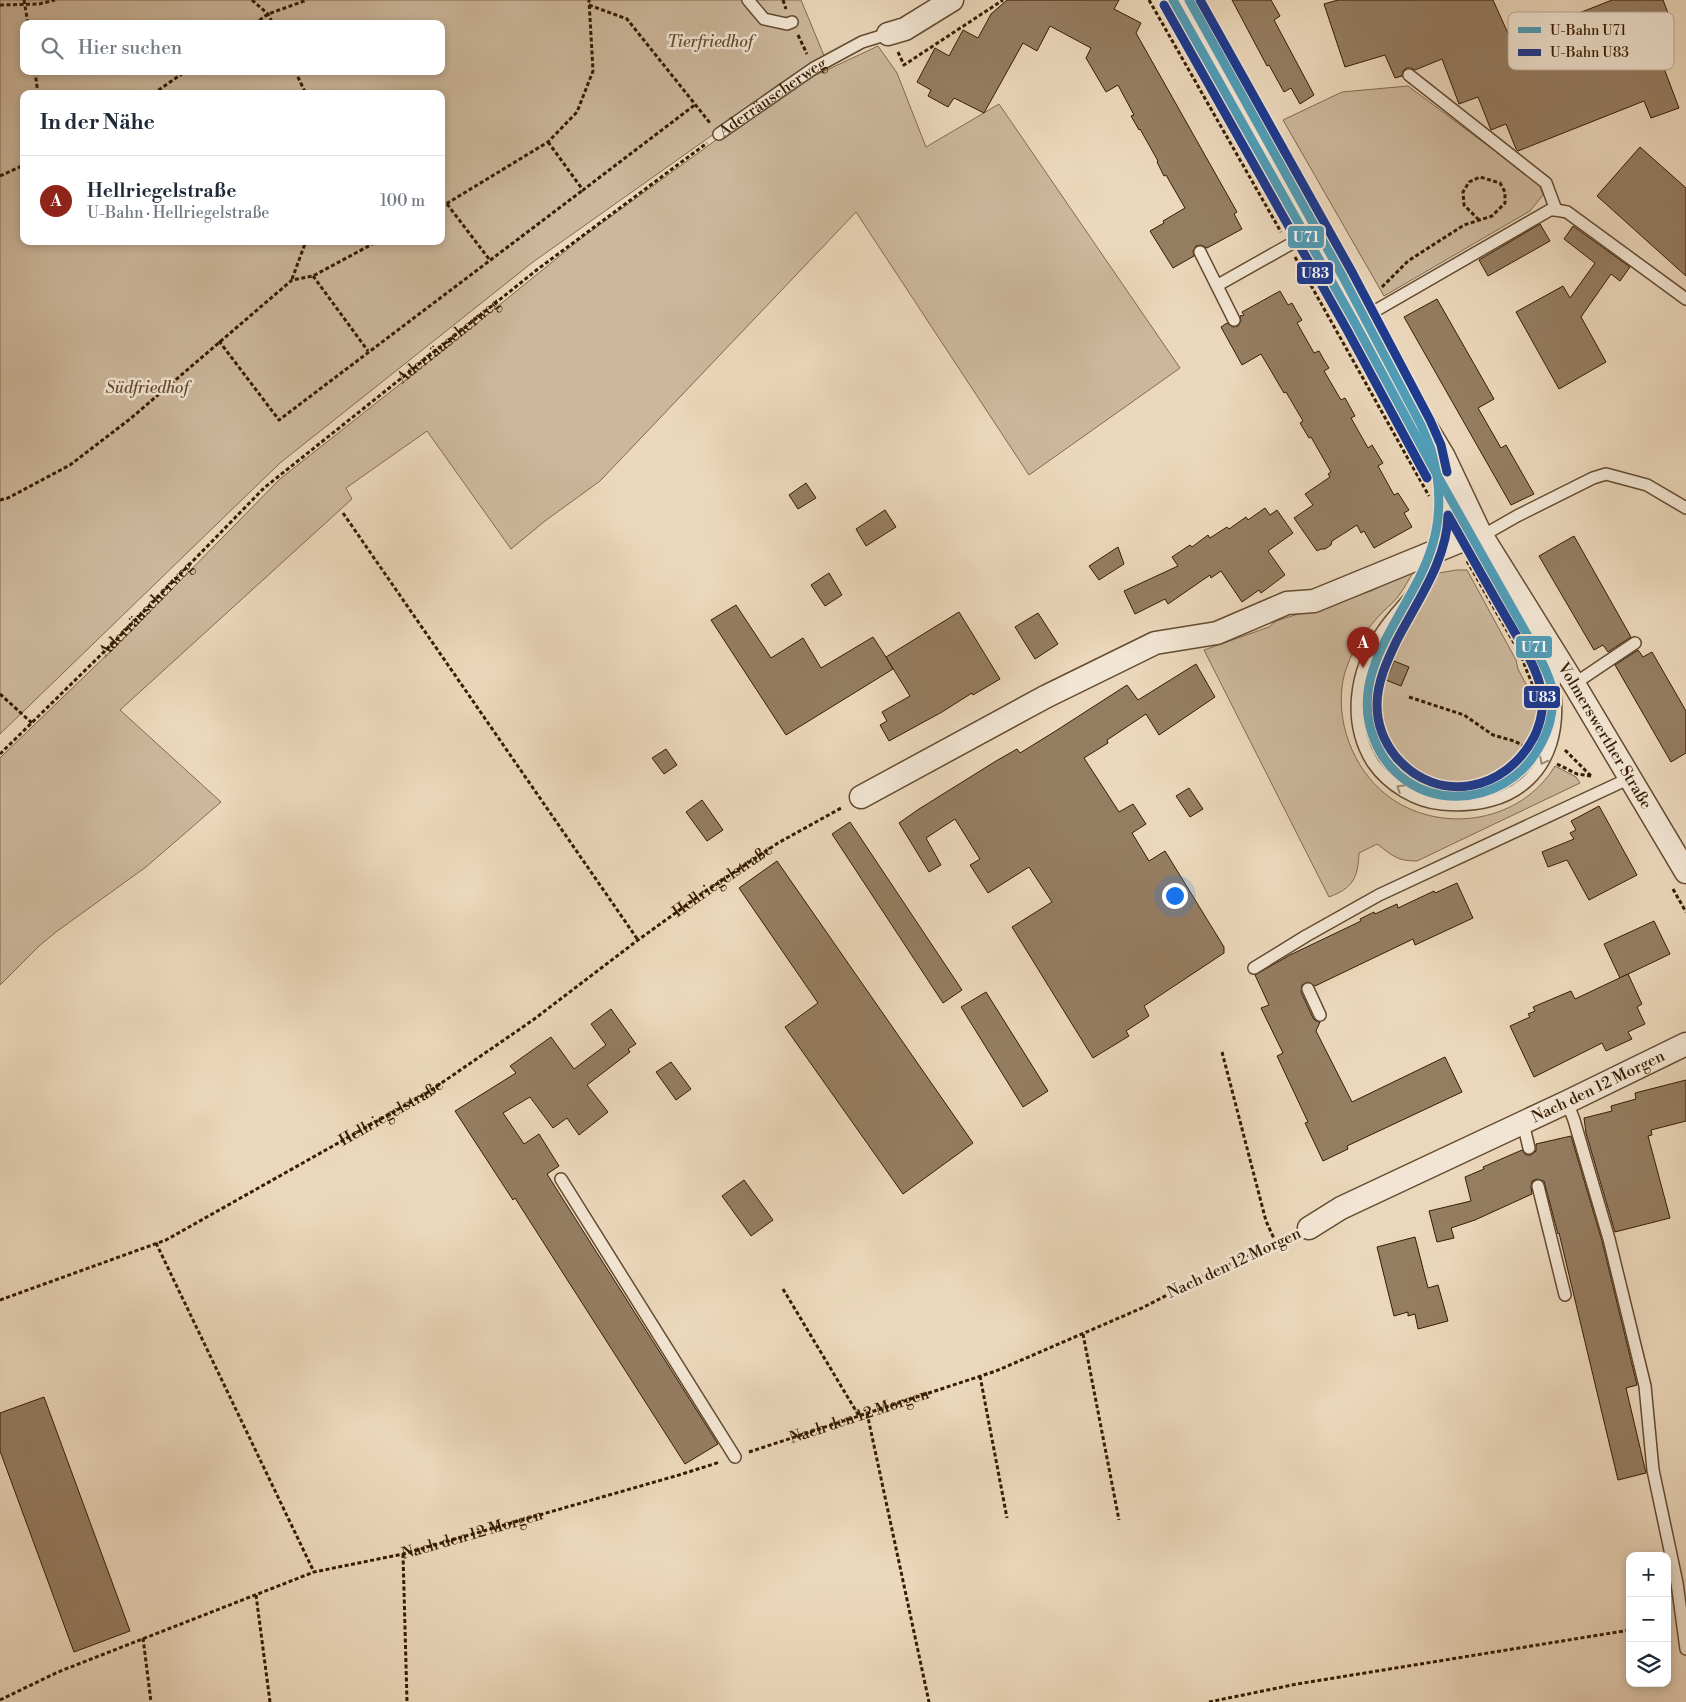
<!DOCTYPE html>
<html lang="de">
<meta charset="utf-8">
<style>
:root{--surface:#fff;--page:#f6f6f7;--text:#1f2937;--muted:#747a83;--line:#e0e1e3;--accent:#8f2418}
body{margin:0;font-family:"Libre Bodoni",serif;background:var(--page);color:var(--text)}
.controls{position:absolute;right:15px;bottom:15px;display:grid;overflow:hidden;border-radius:10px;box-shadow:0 2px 8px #0003}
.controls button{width:45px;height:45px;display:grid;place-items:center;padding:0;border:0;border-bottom:1px solid var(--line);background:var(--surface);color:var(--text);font:25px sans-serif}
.you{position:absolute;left:1174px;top:895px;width:18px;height:18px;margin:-12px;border:4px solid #fff;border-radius:50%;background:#1a73e8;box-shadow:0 0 0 8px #1a73e833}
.badge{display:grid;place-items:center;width:32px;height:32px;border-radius:50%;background:var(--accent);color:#fff;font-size:16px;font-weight:700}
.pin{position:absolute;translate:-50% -41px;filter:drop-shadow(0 1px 2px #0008)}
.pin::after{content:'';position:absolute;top:26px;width:18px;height:15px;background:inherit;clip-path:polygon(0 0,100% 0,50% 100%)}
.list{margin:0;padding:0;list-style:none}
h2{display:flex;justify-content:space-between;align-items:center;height:65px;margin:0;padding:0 20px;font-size:21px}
h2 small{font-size:16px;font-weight:400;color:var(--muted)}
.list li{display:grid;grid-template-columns:32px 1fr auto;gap:15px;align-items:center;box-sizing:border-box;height:90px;padding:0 20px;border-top:1px solid var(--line)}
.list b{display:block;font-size:19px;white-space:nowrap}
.list p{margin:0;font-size:16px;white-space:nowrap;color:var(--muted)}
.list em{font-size:16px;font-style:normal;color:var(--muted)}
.icon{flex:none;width:28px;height:28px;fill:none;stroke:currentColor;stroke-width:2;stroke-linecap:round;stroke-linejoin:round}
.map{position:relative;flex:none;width:1686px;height:1702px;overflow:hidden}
.search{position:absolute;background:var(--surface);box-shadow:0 2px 8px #0003;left:20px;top:20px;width:425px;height:55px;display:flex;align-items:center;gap:12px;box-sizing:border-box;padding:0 18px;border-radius:10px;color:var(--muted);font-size:19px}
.panel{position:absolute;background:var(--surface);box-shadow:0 2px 8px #0003;left:20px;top:90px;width:425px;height:155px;border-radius:10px}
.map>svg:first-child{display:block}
.green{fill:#ccb79c;stroke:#826a4f;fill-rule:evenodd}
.building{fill:#957d62;stroke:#371c02}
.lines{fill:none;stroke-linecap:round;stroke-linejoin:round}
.lane-casing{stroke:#644b30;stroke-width:14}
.street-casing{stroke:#644b30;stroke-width:25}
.path{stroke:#371c02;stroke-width:3;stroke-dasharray:4 2.5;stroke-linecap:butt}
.lane{stroke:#f2e5d3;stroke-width:11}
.street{stroke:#f2e5d3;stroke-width:22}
.metro-1-casing{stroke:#f2e5d3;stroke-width:12}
.metro-2-casing{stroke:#f2e5d3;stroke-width:12}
.metro-1{stroke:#509cb6;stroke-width:9}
.metro-2{stroke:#1d3a8f;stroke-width:9}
.oneway{stroke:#9e8b75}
.labels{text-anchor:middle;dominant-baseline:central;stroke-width:5;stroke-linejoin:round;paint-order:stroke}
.park-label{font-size:16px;font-style:italic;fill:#644a30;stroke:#f2e5d3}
.street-label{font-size:16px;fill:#371c02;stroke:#f2e5d3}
.key{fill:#f2e5d3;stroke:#baa994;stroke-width:1}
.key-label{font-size:14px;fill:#371c02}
.line-badge{stroke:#f2e5d3;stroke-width:2}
.badge-label{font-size:14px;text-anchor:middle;font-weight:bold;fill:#fff}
</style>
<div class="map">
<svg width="1686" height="1702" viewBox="0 0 1686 1702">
<rect width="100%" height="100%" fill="#ebd7bb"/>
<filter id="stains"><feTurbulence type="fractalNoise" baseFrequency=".004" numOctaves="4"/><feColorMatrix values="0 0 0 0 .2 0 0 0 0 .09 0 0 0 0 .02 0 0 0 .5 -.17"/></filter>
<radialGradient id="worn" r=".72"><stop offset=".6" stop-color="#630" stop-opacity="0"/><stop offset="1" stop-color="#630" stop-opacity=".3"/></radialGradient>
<!-- green -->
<g class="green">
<path d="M 0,0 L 801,0 L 825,58 L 810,66 L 533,262 L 280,463 L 0,734 ZM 24,24 L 441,24 L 441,71 L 24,71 ZM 24,94 L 441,94 L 441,241 L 24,241 Z"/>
<path d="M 878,46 L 897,73 L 926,147 L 999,104 L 1180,368 L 1029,475 L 856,212 L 600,481 L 545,521 L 511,549 L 427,431 L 346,488 L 352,499 L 120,710 L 221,802 L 146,867 L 56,932 L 39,946 L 0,985 L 0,758 L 119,643 L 280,479 L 471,328 L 583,237 L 720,137 L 814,76 Z"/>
<path d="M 1408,86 L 1539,184 L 1543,195 L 1530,211 L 1384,296 L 1283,120 L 1342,92 Z"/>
<path d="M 1415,569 C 1409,579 1404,589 1397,598 C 1391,605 1384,610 1378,617 C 1361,636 1345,661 1342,687 C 1337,729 1357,775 1392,799 C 1445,835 1522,821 1555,766 L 1576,777 L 1580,783 L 1417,861 C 1397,861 1393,856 1377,844 L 1359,853 C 1358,878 1353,888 1329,897 L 1204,650 L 1269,627 L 1276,621 L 1371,591 Z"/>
<path d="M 1456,570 L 1467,570 L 1516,660 L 1518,669 L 1543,717 L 1542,728 L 1531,747 C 1520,749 1514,761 1505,768 C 1497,775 1481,781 1471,782 C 1447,784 1425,778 1407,763 C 1387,746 1373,714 1381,688 C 1385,672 1393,657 1401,642 C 1411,621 1422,599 1433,578 L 1439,573 Z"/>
</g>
<!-- building -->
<g class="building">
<path d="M 1007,0 L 1119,0 L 1114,9 L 1141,23 L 1136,33 L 1237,212 L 1234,214 L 1242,229 L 1207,248 L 1201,245 L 1196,246 L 1193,251 L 1194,256 L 1173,268 L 1150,231 L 1164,223 L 1163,221 L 1185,208 L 1166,175 L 1164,176 L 1157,162 L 1158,161 L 1140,129 L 1139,130 L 1131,116 L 1134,115 L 1118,85 L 1106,92 L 1086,58 L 1091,48 L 1050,26 L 1037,51 L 1023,43 L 984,113 L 954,98 L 948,107 L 928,96 L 931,90 L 917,82 L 935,48 L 949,56 L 963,30 L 978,38 L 991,14 Z"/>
<path d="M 1232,0 L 1271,0 L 1280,16 L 1274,20 L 1314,95 L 1300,104 L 1291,88 L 1284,92 L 1269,65 L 1267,66 Z"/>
<path d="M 1338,0 L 1493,0 L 1511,40 L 1612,0 L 1663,0 L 1673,26 L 1651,34 L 1679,108 L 1651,118 L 1644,101 L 1518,151 L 1516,149 L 1506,124 L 1491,130 L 1478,97 L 1459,104 L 1442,59 L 1415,70 L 1411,68 L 1406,68 L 1403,71 L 1402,76 L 1395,78 L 1385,55 L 1345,67 L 1324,4 Z"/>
<path d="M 1640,147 L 1686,188 L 1686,276 L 1597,196 Z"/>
<path d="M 1540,224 L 1550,241 L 1488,276 L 1479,260 Z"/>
<path d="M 1573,226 L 1630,267 L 1620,281 L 1611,274 L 1581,317 L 1606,362 L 1559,389 L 1516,312 L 1563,286 L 1570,298 L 1595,263 L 1564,239 Z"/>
<path d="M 1280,291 L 1288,305 L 1292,303 L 1297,312 L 1302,320 L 1297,323 L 1314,353 L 1319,351 L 1324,360 L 1329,368 L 1324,371 L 1341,400 L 1345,398 L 1355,416 L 1351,418 L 1368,448 L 1372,445 L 1383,463 L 1378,466 L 1394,495 L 1398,493 L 1409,510 L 1404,513 L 1412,527 L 1374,548 L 1364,531 L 1361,533 L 1357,525 L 1332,541 L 1331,545 L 1325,549 L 1321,549 L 1317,551 L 1294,518 L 1313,505 L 1305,494 L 1330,477 L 1328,474 L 1331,472 L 1311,437 L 1309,438 L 1300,423 L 1303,421 L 1286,392 L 1284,393 L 1261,354 L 1242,365 L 1221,327 L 1227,323 L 1233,327 L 1238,326 L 1241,321 L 1240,316 L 1244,315 L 1242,312 Z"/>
<path d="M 1437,299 L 1494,399 L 1478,408 L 1501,448 L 1506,445 L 1534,494 L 1511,505 L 1404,317 Z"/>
<path d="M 806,483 L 816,498 L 798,509 L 789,495 Z"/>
<path d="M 1265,508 L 1270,515 L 1277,510 L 1293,533 L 1268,551 L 1285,575 L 1261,593 L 1259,590 L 1242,602 L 1221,571 L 1211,578 L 1210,575 L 1168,604 L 1165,599 L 1135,614 L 1124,591 L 1178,566 L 1172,557 L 1190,545 L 1192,547 L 1208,535 L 1210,538 L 1227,527 L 1229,529 L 1246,517 L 1248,520 Z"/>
<path d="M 885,510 L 896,527 L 866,546 L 856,529 Z"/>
<path d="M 1574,536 L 1631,637 L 1608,652 L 1603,645 L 1594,650 L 1539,556 Z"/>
<path d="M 1118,547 L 1124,564 L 1099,580 L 1089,566 Z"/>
<path d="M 829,573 L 842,595 L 825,606 L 811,585 Z"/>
<path d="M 736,605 L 771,658 L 803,638 L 821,668 L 873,637 L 886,657 L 959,612 L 1000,679 L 973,695 L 972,693 L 942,712 L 889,741 L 880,725 L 887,721 L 882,712 L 910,696 L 886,657 L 893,669 L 786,735 L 711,620 Z"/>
<path d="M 1038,613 L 1058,644 L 1035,659 L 1015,627 Z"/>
<path d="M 1638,650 L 1643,657 L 1652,652 L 1686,711 L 1686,753 L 1671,762 L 1615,665 Z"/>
<path d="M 1394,661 L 1409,667 L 1401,686 L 1386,680 Z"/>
<path d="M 1196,664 L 1215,697 L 1159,735 L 1146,714 L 1107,740 L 1108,743 L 1084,758 L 1119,812 L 1133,804 L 1146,824 L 1132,833 L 1149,861 L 1165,851 L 1224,947 L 1224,953 L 1144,1006 L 1149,1016 L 1126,1031 L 1129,1036 L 1093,1058 L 1012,927 L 1052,902 L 1029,867 L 988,893 L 970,865 L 980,859 L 955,819 L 926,838 L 941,865 L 929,872 L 899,823 L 919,809 L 996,761 L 1017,749 L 1020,753 L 1054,732 L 1127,685 L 1138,700 Z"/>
<path d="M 666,749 L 677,765 L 664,774 L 652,758 Z"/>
<path d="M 1189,788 L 1203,809 L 1190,817 L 1176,796 Z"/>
<path d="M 702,800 L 723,830 L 707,841 L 686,812 Z"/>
<path d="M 1599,806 L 1637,875 L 1589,900 L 1567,860 L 1548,867 L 1542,852 L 1574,839 L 1570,833 L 1576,830 L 1571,821 Z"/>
<path d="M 850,822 L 962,990 L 943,1003 L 832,834 Z"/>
<path d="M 777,861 L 973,1143 L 903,1194 L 785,1027 L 818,1003 L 739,888 Z"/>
<path d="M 1457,883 L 1473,918 L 1415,945 L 1413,939 L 1315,986 L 1308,982 L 1302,985 L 1301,992 L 1313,1018 L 1316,1021 L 1320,1022 L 1316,1031 L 1352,1102 L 1445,1057 L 1462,1092 L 1347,1146 L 1348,1149 L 1323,1161 L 1305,1123 L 1308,1122 L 1277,1056 L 1283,1053 L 1261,1008 L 1269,1005 L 1255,975 L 1290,955 L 1361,921 L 1360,919 L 1374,912 L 1375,914 L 1397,904 L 1398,908 L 1434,891 L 1435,893 Z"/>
<path d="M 1654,921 L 1670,954 L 1620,978 L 1604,944 Z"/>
<path d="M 1628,974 L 1642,1004 L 1637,1007 L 1645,1024 L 1628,1032 L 1632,1039 L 1606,1051 L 1602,1043 L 1534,1077 L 1510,1026 L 1530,1017 L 1528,1014 L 1535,1011 L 1533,1007 L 1571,991 L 1575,999 Z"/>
<path d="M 986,992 L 1048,1091 L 1023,1107 L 961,1007 Z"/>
<path d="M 611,1009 L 636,1044 L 628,1049 L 630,1052 L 587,1085 L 608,1112 L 579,1135 L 567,1118 L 553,1128 L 530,1097 L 503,1113 L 524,1144 L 539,1134 L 559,1166 L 547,1174 L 718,1444 L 685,1464 L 515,1198 L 513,1200 L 455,1111 L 516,1073 L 510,1066 L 551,1037 L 574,1069 L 606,1045 L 591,1024 Z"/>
<path d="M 671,1062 L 691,1089 L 676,1100 L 656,1072 Z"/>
<path d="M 1686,1080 L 1686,1121 L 1651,1130 L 1652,1135 L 1648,1136 L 1670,1218 L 1615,1232 L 1586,1133 L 1584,1118 L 1612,1111 L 1611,1106 L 1636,1099 L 1635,1093 Z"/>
<path d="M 1571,1136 L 1602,1241 L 1637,1385 L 1626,1388 L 1646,1473 L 1618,1480 L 1559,1233 L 1558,1234 L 1544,1181 L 1537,1179 L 1532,1181 L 1531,1187 L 1532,1194 L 1475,1220 L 1451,1228 L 1454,1238 L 1437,1242 L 1429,1211 L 1471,1201 L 1465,1177 L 1484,1169 L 1483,1167 L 1522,1150 L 1526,1155 L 1531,1155 L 1536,1151 L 1536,1144 Z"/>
<path d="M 744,1180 L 773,1220 L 751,1236 L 722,1196 Z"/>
<path d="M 1415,1237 L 1428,1288 L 1438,1285 L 1448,1321 L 1418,1329 L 1415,1314 L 1408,1316 L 1408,1312 L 1394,1316 L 1377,1247 Z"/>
<path d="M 44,1397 L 130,1631 L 74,1652 L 0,1451 L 0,1413 Z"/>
</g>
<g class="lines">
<!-- lane casing -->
<g class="lane-casing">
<g id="lane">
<path d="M 748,0 L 764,19 L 787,24 L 792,22"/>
<path d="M 1409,75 L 1546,183 L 1556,210"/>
<path id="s5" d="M 719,134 L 814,68 L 862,42 L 888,34"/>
<path d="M 1200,252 L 1234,320"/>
<path d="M 1218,285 L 1312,232"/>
<path d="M 1361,319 L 1550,210 L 1556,210 L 1567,212 L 1686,299"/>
<path d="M 1444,469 C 1446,500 1443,533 1431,561 C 1428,569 1425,578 1420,585 C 1408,601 1393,615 1382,632 C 1355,671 1347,722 1373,763 C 1388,785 1416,802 1442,804 C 1515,811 1562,769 1555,695 C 1554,682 1555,670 1549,658"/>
<path d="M 1482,536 L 1517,516 L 1593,478 L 1606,474 L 1647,485 L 1686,508"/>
<path d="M 1574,684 L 1635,643"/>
<path d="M 1254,968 L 1306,936 L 1379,895 L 1630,778"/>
<path d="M 1308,989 L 1320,1015"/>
<path d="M 1567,1102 L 1574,1120 L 1609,1239 L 1645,1386 L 1653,1470 L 1677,1583 L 1686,1649"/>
<path d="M 1523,1123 L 1529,1148"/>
<path d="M 561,1179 L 735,1457"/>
<path d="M 1538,1186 L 1565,1295"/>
</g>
</g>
<!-- street casing -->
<g class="street-casing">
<g id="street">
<path id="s6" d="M 1182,0 L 1361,319 L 1444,457 L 1480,533 L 1574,684 L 1686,872"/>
<path d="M 888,34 L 905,29 L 952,0"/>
<path d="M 861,797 L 1047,696 L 1155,643 L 1217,633 L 1287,603 L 1314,601 L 1480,533"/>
<path id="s7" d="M 1309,1228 L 1341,1208 L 1567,1102 L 1686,1044"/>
</g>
</g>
<!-- path -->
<g class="path">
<path d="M 24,0 L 28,24"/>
<path d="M 252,0 L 268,14 L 273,24"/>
<path d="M 783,0 L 786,9"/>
<path d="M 1149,0 L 1281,232"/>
<path d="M 0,5 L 39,4 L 55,0"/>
<path d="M 589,5 L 627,19 L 710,123"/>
<path d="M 254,24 L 268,14 L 307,0"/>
<path d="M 798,35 L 807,54"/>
<path d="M 898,52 L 904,65 L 1003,0"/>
<path d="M 35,71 L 38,94"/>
<path d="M 295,71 L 306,94"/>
<path d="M 153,94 L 186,71"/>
<path d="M 548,142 L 583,190 L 696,104"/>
<path d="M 0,176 L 24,165"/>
<path d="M 447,204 L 489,259"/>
<path d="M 441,207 L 548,142 L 577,112 L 593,71 L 589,0"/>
<path d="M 1295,257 L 1429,496"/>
<path d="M 313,276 L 368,351"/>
<path d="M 292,279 L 306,241"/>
<path d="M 1382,287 L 1408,261 L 1464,225 L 1492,216 L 1505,203 L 1505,192 L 1500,183 L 1480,177 L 1469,182 L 1463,192 L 1464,205 L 1479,220"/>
<path d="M 219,341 L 279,420 L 583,190"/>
<path d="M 0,500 L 8,498 L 70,465 L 130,419 L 292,280 L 313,276 L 378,241"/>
<path d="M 343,513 L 638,940"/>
<path d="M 1467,561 L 1521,655 L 1526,669 L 1538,697"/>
<path d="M 0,694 L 33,724"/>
<path d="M 1409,697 L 1464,715 L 1493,735 L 1514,741 L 1532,750"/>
<path d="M 1565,750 L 1591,776"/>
<path id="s1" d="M 0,754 L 116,640 L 264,488 L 538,269 L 707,143"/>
<path d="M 1557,764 L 1577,774 L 1591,776"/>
<path d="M 1673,889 L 1686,912"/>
<path d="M 1222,1052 L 1266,1221 L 1276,1243"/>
<path d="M 156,1243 L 314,1572"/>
<path d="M 783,1289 L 859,1416"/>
<path id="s2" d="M 0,1300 L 166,1240 L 427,1093 L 533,1020 L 638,940 L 706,891 L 778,843 L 843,807"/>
<path d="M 1083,1334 L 1119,1520"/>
<path d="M 980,1376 L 1007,1518"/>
<path d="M 867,1413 L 929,1702"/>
<path id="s3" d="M 749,1452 L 996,1371 L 1142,1308 L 1202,1277 L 1291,1236"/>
<path d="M 403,1554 L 407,1702"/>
<path d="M 256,1595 L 270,1702"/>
<path d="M 143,1638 L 151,1702"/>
<path id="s4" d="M 0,1700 L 58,1672 L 314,1572 L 403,1554 L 679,1475 L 720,1462"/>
<path d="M 1209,1702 L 1297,1684 L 1630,1630"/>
</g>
<!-- lane -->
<use href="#lane" class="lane"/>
<!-- street -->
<use href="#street" class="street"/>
<!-- metro-1 casing -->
<g class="metro-1-casing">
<g id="metro-1">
<path d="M 1173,0 L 1355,323 L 1437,475"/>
<path d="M 1189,0 L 1343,277 L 1421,425 L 1431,449 L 1437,475"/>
<path d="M 1437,475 L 1538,654 C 1543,665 1550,677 1552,689 C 1554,708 1550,728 1541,744 C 1505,814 1404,815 1374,739 C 1345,668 1416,607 1433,543 C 1440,520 1440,498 1437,475 Z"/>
</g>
</g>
<!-- metro-2 casing -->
<g class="metro-2-casing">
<g id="metro-2">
<path d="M 1200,0 L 1352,272 L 1430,420 L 1441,445 L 1447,472"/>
<path d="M 1164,5 L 1346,328 L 1427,478"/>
<path d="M 1448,515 C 1469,552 1489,588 1510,624 C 1521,644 1536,666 1541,689 C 1545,704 1541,723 1534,737 C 1506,791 1438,806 1396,757 C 1384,742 1377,724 1377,705 C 1377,682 1387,661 1397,640 C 1417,601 1447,561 1448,515 Z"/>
</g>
</g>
<!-- metro-1 -->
<use href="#metro-1" class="metro-1"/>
<!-- metro-2 -->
<use href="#metro-2" class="metro-2"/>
</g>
<!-- one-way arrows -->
<defs><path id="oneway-chevron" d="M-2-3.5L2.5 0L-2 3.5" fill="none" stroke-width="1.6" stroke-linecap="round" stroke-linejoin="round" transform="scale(1.25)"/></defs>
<g class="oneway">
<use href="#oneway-chevron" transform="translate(1543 761) rotate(117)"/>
<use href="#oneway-chevron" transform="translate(1400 788) rotate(-148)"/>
</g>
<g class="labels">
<!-- park labels -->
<g class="park-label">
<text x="710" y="42">Tierfriedhof</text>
<text x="147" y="388">Südfriedhof</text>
</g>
<!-- street labels -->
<g class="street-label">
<text stroke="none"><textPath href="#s5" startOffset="65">Aderräuscherweg</textPath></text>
<text stroke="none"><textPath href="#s1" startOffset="611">Aderräuscherweg</textPath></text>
<text stroke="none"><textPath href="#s1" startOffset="206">Aderräuscherweg</textPath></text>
<text stroke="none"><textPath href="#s6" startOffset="849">Volmerswerther Straße</textPath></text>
<text stroke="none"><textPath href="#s2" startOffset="840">Hellriegelstraße</textPath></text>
<text stroke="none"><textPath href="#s7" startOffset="322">Nach den 12 Morgen</textPath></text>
<text stroke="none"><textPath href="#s2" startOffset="435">Hellriegelstraße</textPath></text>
<text transform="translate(1234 1263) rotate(-25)">Nach den 12 Morgen</text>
<text stroke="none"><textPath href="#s3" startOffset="116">Nach den 12 Morgen</textPath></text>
<text stroke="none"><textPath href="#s4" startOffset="502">Nach den 12 Morgen</textPath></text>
</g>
</g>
<!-- legend -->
<rect x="1508" y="12" width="166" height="58" rx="8" class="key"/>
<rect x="1518" y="27" width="23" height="6" fill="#509cb6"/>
<rect x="1518" y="49" width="23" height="7" fill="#1d3a8f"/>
<g class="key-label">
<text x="1550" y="35">U-Bahn U71</text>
<text x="1550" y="57">U-Bahn U83</text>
</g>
<g class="line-badge">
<rect x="1287" y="225" width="38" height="24" rx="5" fill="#509cb6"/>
<rect x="1296" y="261" width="38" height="24" rx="5" fill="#1d3a8f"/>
<rect x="1515" y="635" width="38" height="24" rx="5" fill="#509cb6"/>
<rect x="1523" y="685" width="38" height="24" rx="5" fill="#1d3a8f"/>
</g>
<g class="badge-label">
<text x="1306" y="242">U71</text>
<text x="1315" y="278">U83</text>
<text x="1534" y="652">U71</text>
<text x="1542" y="702">U83</text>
</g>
<rect width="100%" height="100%" filter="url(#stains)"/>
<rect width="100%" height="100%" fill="url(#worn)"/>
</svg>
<div class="controls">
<button>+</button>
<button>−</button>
<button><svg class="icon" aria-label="layers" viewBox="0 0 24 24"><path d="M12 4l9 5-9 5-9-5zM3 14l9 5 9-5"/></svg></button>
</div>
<div class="you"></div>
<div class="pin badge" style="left:1363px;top:668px">A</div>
<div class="search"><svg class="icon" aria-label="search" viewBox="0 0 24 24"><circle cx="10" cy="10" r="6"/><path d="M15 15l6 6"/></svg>Hier suchen</div>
<section class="panel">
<h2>In der Nähe<small></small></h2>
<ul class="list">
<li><span class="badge">A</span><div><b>Hellriegelstraße</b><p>U-Bahn · Hellriegelstraße</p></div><em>100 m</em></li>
</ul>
</section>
</div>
